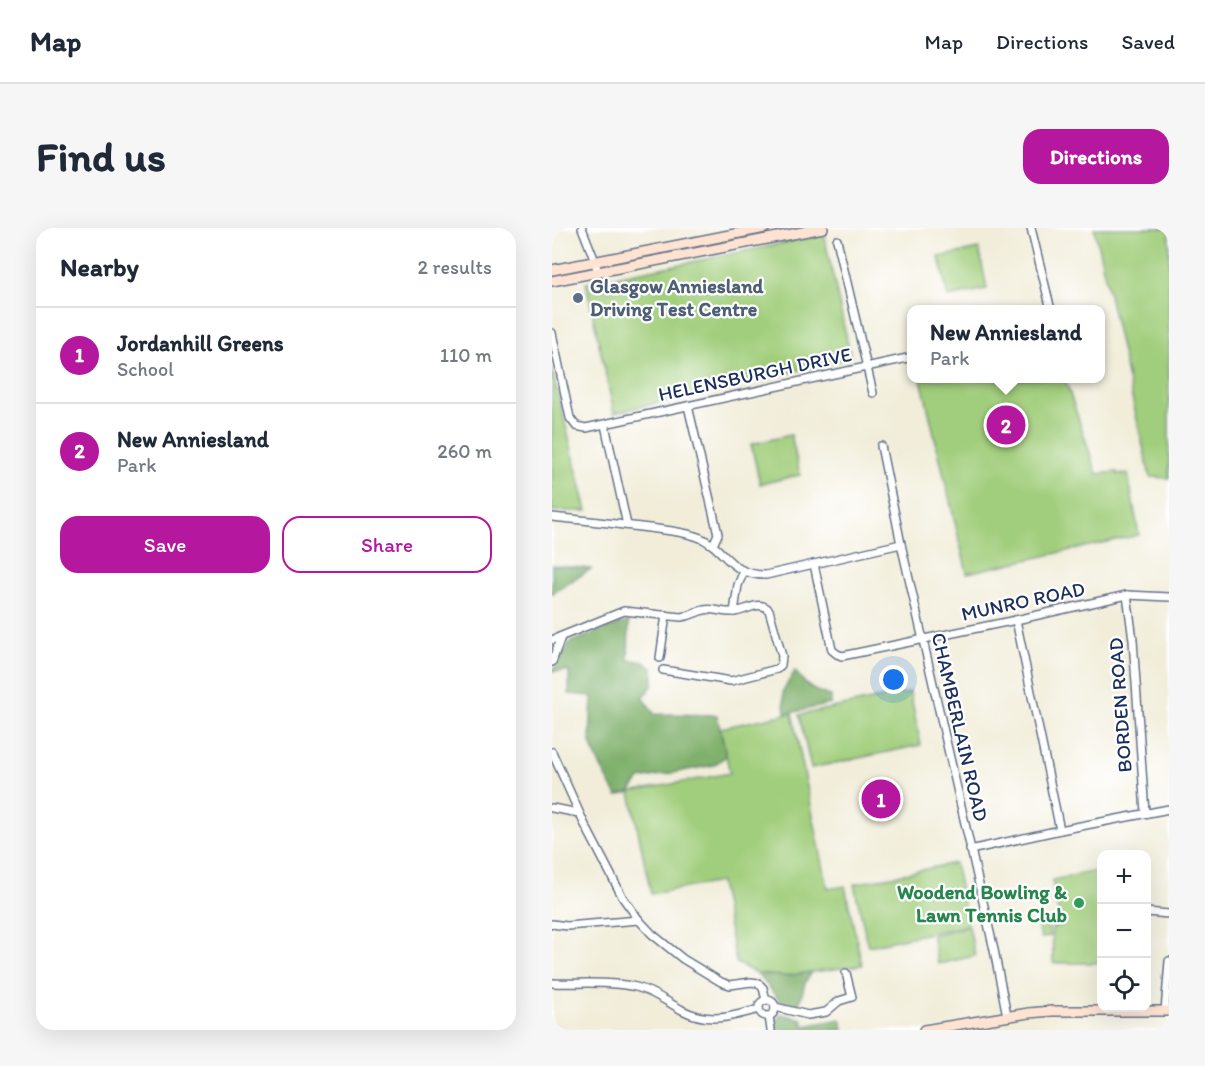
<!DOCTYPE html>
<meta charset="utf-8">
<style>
:root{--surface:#fff;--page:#f6f6f7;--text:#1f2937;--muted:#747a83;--line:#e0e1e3;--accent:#b5179e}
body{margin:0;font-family:Itim,sans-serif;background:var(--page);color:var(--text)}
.controls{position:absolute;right:18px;bottom:18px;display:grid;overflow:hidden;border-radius:12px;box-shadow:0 6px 24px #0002}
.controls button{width:54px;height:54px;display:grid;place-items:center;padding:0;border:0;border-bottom:2px solid var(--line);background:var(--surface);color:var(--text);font:30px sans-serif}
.you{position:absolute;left:342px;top:452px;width:21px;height:21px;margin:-15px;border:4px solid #fff;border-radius:50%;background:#1a73e8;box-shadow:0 0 0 9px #1a73e833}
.badge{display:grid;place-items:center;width:39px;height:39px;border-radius:50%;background:var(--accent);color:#fff;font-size:20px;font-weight:700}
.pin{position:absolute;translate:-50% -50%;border:3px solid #fff;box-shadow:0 2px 6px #0006}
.popup{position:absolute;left:355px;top:77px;width:198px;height:78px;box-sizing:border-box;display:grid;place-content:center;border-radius:12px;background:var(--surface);filter:drop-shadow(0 2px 4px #0005);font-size:20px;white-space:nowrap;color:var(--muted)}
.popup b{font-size:22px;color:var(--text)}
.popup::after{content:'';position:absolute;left:50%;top:100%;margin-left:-12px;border:12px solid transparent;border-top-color:var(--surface)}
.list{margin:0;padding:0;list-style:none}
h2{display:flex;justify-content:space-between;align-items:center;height:78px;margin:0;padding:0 24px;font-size:26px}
h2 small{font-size:20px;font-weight:400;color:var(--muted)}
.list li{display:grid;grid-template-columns:39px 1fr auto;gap:18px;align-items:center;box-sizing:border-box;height:96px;padding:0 24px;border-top:2px solid var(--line)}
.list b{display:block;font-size:22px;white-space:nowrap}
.list p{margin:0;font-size:20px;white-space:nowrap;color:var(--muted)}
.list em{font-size:20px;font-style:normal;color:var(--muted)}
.actions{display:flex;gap:12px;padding:18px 24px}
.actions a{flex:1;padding:14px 0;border:2px solid var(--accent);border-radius:18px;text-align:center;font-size:21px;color:var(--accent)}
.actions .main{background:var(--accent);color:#fff}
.icon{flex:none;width:33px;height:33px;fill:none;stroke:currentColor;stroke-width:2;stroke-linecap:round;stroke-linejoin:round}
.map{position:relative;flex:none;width:617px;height:802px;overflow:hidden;border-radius:18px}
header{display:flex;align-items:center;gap:36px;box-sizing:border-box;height:84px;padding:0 30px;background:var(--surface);border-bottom:2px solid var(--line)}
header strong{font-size:28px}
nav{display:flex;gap:33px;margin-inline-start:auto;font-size:21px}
.intro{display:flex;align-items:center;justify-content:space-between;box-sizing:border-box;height:144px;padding:0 36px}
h1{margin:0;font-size:42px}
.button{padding:15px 27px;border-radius:18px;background:var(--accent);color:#fff;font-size:21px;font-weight:700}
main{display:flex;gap:36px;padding:0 36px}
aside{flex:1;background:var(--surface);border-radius:18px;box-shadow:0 6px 24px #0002}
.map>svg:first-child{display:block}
.green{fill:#a1ce7c;stroke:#5e7e6d;stroke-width:1.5}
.forest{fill:#80b16c;stroke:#4e7065;stroke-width:1.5}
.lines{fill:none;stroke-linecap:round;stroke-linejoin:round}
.street-casing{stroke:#667289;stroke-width:10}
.secondary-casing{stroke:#667289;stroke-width:12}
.street{stroke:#fff;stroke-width:7}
.secondary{stroke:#fee3d2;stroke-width:9}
.service-dot{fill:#5c6f8a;stroke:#fff;stroke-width:2}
.leisure-dot{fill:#2e9e5b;stroke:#fff;stroke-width:2}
.labels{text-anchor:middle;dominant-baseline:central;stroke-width:4.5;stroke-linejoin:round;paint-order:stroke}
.service-label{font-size:20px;font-weight:bold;fill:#4e5e75;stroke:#fff;text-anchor:start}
.street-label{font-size:20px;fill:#1b2f5e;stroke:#fff}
.leisure-label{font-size:20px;font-weight:bold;fill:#27864d;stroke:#fff;text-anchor:end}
</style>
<header>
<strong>Map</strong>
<nav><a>Map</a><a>Directions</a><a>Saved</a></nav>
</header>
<div class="intro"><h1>Find us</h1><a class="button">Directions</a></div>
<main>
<aside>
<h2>Nearby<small>2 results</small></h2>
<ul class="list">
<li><span class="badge">1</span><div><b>Jordanhill Greens</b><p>School</p></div><em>110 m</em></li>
<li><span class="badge">2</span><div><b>New Anniesland</b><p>Park</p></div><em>260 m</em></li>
</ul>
<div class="actions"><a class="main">Save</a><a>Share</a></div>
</aside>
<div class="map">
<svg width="617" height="802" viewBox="0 0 617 802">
<rect width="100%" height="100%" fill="#fff"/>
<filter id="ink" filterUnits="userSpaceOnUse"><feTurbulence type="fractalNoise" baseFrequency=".0167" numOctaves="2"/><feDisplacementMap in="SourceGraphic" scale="12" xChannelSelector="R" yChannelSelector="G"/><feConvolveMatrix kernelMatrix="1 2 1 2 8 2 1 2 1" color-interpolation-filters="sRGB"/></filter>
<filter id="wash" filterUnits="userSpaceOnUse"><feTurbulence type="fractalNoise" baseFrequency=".008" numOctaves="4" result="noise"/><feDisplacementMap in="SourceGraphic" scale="24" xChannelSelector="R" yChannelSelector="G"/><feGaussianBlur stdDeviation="1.35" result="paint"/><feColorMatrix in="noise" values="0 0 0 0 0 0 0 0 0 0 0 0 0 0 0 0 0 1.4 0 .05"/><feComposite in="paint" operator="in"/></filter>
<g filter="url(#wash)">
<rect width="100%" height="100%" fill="#f1edd9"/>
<!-- green -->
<g class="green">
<path d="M 542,0 L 617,0 L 617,250 L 598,249 L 597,245 Z"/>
<path d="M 272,7 L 299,130 L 62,185 L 34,55 Z"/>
<path d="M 427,21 L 435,61 L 396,69 L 387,29 Z"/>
<path d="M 0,142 L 35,283 L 0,283 Z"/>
<path d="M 369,151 L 513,151 L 545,246 L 565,244 L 565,246 L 576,246 L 587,307 L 415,345 Z"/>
<path d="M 239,207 L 248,247 L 208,256 L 199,216 Z"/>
<path d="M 358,464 L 369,517 L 259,540 L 247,487 Z"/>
<path d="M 240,485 L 276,661 L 293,658 L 310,737 L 233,748 L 206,746 L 184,735 L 168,654 L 99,666 L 78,564 L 178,545 L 168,500 Z"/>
<path d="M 403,635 L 416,697 L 316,718 L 302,656 Z"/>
<path d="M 549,642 L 549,735 L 501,735 L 500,699 L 509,698 L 500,652 Z"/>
<path d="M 495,693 L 498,708 L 489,710 L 485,695 Z"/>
<path d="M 417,698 L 423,728 L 386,736 L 380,707 Z"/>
</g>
<!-- forest -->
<g class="forest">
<path d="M 0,337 L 39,341 L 0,366 Z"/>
<path d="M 77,393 L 76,432 L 91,433 L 101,441 L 101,457 L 91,469 L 102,486 L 165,487 L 174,528 L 162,537 L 88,551 L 78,564 L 65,568 L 45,532 L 38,512 L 40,468 L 17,466 L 17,443 L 0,443 L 18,414 Z"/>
<path d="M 243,443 C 255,459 260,463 279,468 L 279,476 L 233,486 L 231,463 Z"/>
<path d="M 259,744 L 253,755 L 247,777 L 248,780 L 228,773 L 206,746 L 233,748 Z"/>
<path d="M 229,786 L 250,791 L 252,798 L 289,791 L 292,802 L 224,802 L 223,794 Z"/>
</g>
</g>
<g filter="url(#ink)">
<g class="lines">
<!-- street casing -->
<g class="street-casing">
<g id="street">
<path d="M 30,0 L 41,28 L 46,44"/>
<path d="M 479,0 L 499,82"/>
<path d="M 285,12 L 321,165"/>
<path d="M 0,105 L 18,190 L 24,198 L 34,200 L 360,129"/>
<path d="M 136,178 L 166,306 L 161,317"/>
<path d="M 53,197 L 75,297"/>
<path d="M 329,218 L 349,316 L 442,722 L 455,788"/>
<path d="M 0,289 C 32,292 65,296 97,300 C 112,302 128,303 143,308 C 174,317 174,347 214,347 L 349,316"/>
<path d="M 262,336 L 280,422 L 285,426 L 290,428 L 464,392 L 575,367 L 617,369"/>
<path d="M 575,367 L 581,412 L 593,585"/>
<path d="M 182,384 L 186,357 L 192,343"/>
<path d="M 464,392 L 508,602"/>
<path d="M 0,412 L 72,383 L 129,389 C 141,388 142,384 152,382 C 162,380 171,385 181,384 C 194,384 206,371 217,382 L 230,428 L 229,437 L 225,441 L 179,453 L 111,442"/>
<path d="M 108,430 L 114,387"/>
<path d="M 0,434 L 9,409"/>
<path d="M 0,524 L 32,595 L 71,670 L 87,692 L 100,706 L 131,731 L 169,754 L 178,757 L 199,754 L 206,755 L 211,760 L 214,772"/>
<path d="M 0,580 L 27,585"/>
<path d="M 418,622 L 508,602 L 617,581"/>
<path d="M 594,684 L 617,686"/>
<path d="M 0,696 L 15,698 L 87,692"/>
<path d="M 0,755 C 27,756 58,753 84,759 C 101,763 115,774 130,782 C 157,796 179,789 207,781"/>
<circle cx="215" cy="780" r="8"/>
<path d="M 223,779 L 256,787 L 274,784 L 287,773 L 300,769 L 294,745"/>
<path d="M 613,783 L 617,733"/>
<path d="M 217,788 L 219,802"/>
</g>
</g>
<!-- secondary casing -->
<g class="secondary-casing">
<g id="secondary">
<path d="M 0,42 L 213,0"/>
<path d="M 0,53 L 271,0"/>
<path d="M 372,802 L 477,785 L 500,783 L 617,783"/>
</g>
</g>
<!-- street -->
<use href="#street" class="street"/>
<!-- secondary -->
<use href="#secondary" class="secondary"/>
</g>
</g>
<!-- markers -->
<circle class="service-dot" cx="26" cy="70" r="6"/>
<circle class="leisure-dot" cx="527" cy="675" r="6"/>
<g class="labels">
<!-- service labels -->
<g class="service-label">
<text x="38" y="58">Glasgow Anniesland<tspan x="38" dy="23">Driving Test Centre</tspan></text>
</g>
<!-- street labels -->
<g class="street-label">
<text transform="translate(203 146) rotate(-12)">HELENSBURGH DRIVE</text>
<text transform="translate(471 373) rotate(-12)">MUNRO ROAD</text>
<text transform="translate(568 477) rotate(-94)">BORDEN ROAD</text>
<text transform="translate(408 499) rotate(77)">CHAMBERLAIN ROAD</text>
</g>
<!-- leisure labels -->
<g class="leisure-label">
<text x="515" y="664">Woodend Bowling &amp;<tspan x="515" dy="23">Lawn Tennis Club</tspan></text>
</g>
</g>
</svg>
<div class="controls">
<button>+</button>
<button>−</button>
<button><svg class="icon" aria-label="locate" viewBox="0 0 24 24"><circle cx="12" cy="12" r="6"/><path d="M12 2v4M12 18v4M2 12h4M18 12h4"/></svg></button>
</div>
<div class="you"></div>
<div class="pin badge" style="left:329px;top:571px">1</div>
<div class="pin badge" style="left:454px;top:197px">2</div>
<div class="popup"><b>New Anniesland</b>Park</div>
</div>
</main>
